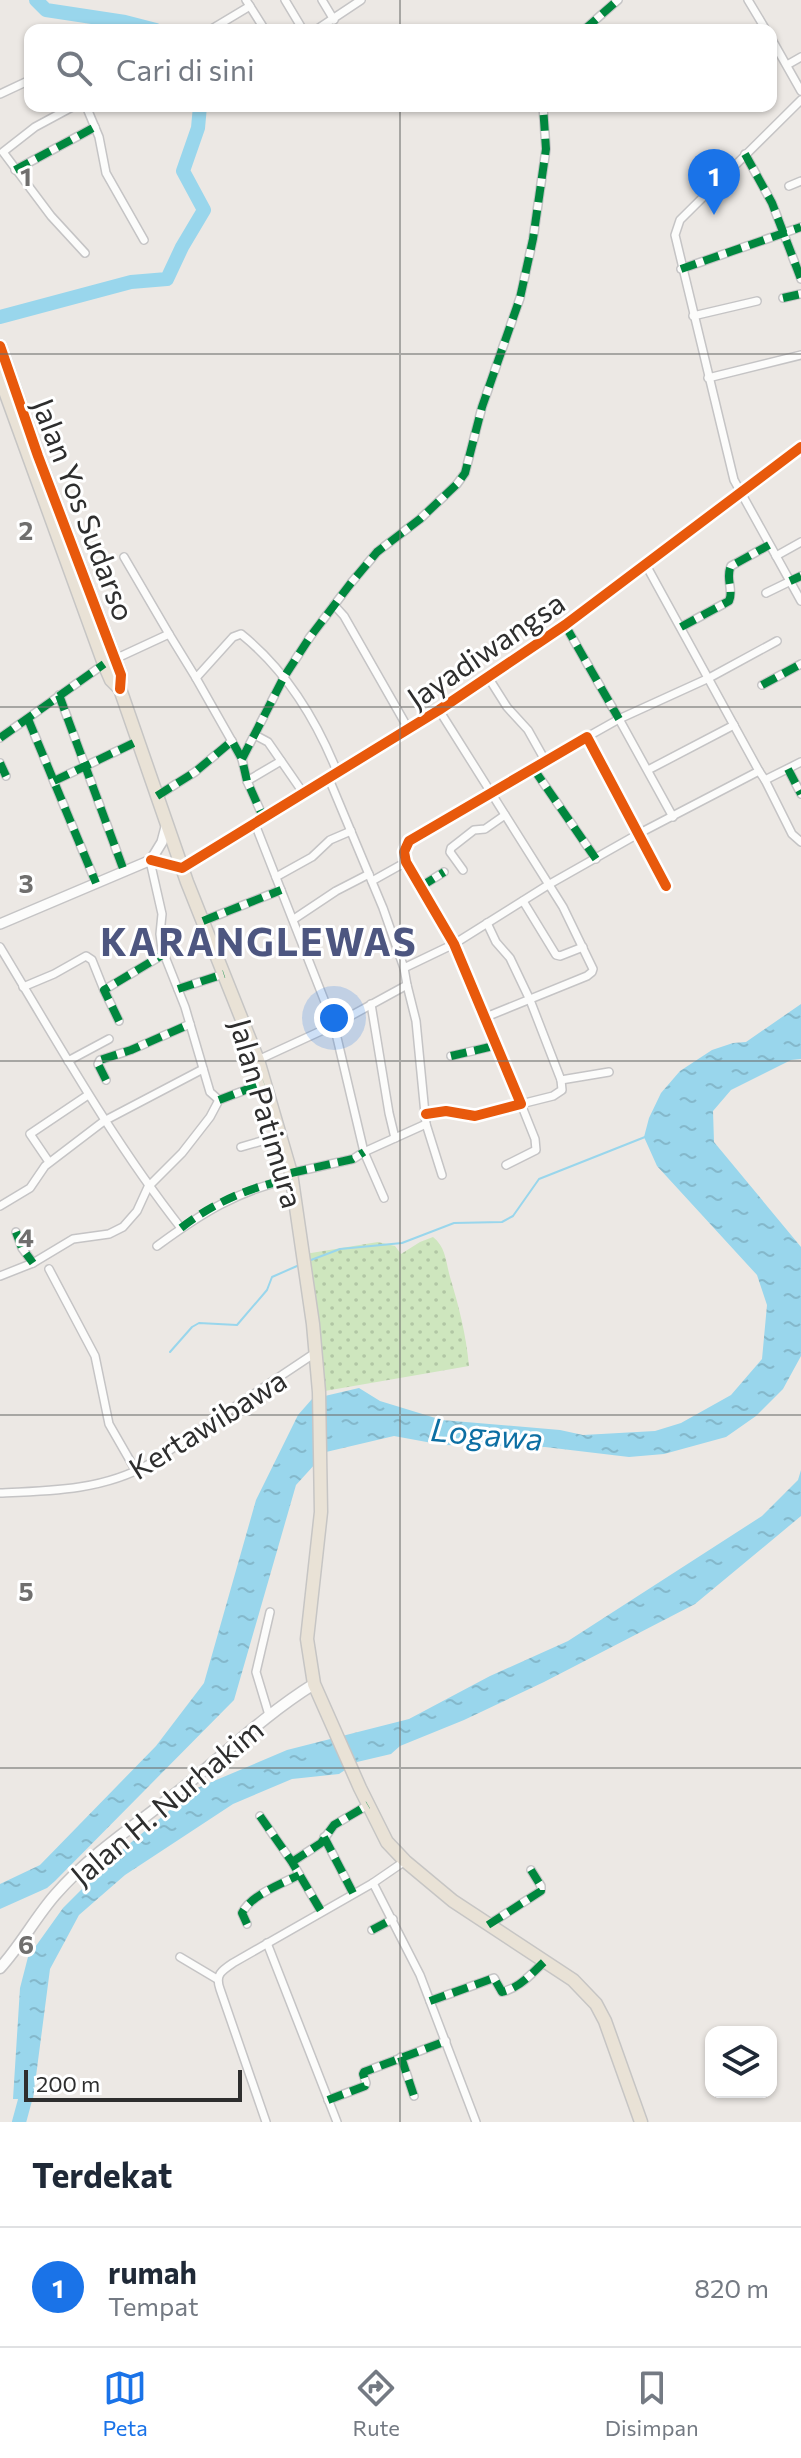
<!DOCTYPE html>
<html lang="id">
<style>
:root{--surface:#fff;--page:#f6f6f7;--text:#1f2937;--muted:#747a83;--line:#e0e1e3;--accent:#1a73e8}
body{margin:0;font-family:Commissioner,sans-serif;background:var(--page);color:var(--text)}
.controls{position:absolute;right:24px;bottom:24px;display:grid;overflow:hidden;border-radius:16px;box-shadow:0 2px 6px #0004}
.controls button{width:72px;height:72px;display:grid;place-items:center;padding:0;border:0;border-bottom:2px solid var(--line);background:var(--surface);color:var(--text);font:40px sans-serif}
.scale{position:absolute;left:24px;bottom:20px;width:218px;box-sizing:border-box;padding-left:8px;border:4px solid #2e2e2e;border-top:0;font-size:22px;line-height:28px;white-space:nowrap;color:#2e2e2e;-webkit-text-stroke:6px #fff;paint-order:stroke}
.you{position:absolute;left:334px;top:1018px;width:28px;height:28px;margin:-20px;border:6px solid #fff;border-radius:50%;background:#1a73e8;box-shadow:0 0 0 12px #1a73e833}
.badge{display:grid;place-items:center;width:52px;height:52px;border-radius:50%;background:var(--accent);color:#fff;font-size:26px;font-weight:700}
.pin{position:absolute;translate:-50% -66px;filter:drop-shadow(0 2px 4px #0008)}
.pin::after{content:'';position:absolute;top:42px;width:28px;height:24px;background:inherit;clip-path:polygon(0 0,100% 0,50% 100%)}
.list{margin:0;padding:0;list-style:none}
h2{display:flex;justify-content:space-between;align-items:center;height:104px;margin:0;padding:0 32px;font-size:34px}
h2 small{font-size:26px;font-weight:400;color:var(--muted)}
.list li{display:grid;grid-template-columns:52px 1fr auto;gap:24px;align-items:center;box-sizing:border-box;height:120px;padding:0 32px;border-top:2px solid var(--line)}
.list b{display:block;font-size:30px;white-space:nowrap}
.list p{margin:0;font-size:26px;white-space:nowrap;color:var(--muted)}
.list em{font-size:26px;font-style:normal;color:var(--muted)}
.icon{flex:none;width:44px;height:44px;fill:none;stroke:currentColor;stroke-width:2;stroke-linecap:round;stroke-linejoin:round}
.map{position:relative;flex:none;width:801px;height:2122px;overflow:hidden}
.search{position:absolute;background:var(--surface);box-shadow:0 2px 6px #0004;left:24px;right:24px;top:24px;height:88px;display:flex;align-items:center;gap:20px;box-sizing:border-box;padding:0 28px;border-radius:16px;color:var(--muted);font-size:30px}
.sheet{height:224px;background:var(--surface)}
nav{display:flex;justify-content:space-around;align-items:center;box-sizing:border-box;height:112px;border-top:2px solid var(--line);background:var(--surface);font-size:22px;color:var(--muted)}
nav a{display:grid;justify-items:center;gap:4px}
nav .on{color:var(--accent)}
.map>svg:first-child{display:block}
.park{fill:url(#park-dots)}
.water{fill:url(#water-ripples)}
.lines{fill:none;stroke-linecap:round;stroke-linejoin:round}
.stream{stroke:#99d6ec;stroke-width:2}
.river{stroke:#99d6ec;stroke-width:14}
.minor-casing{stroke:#c5c4c5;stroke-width:10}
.tertiary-casing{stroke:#c5c4c5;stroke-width:12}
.secondary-casing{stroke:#c5c4c5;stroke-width:13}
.trunk-casing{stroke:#c6c5c4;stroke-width:15}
.minor{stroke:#fcfcfb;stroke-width:7}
.tertiary{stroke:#fcfcfb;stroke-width:9}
.secondary{stroke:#fcfcfb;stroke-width:10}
.trunk{stroke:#e9e2d6;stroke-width:12}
.quiet{stroke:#00873e;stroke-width:8;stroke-dasharray:16 8;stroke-linecap:butt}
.cycleway-casing{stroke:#fff;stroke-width:15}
.cycleway{stroke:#e8590c;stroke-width:10}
.grid{fill:none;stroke:#706f6e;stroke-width:2;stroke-opacity:0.55}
.labels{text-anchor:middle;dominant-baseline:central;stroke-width:6;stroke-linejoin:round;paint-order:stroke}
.street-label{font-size:30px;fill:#2e2e2e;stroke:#fff}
.water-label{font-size:32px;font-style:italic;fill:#0d6fa3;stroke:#fff}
.district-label{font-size:38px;font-weight:bold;letter-spacing:2px;fill:#4d5680;stroke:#fff}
.grid-label{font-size:26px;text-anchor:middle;font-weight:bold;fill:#706f6e;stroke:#fff;stroke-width:6;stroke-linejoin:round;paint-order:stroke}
</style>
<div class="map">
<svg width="801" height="2122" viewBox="0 0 801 2122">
<defs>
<pattern id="park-dots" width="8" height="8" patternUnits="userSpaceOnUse" patternTransform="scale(2)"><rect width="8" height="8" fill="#cee6be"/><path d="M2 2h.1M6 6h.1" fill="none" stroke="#b1c6a4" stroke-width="1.8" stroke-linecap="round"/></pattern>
<pattern id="water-ripples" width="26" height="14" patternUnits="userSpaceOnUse" patternTransform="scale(2)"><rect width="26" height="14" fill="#99d6ec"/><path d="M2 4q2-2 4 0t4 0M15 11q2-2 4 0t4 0" fill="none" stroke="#84b8cb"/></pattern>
</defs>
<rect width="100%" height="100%" fill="#ece8e4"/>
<!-- park -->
<path class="park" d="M 433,1237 C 446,1247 446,1263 450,1277 C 459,1307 466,1334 469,1366 L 319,1392 L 305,1254 L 378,1242 L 395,1246 L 401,1254 L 420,1242 Z"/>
<!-- water -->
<g class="water">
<path d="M 801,1004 L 801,1059 L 791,1060 L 731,1090 L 713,1111 L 714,1142 L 801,1247 L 801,1356 L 783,1389 L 756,1416 L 726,1437 L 664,1454 L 629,1457 L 545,1447 L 443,1445 L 394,1436 L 326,1452 L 296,1485 L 234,1700 L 55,1881 L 47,1888 L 0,1909 L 0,1884 L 40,1865 L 156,1746 L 204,1683 L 256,1500 L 298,1415 L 312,1399 L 359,1388 L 380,1401 L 442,1420 L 560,1430 L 583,1435 L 655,1431 L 681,1423 L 731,1395 L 762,1359 L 767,1305 L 757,1275 L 657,1166 L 644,1137 L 649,1118 L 661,1093 L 680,1071 L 712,1050 L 733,1043 L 746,1042 Z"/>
<path d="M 801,1470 L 801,1516 L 695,1604 L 544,1682 L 464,1720 L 400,1746 L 391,1754 L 357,1762 L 339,1774 L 292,1779 L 233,1804 L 125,1875 L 79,1915 L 50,1969 L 33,2099 L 13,2099 L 20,1988 L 28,1957 L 63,1908 L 115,1856 L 195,1789 L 287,1750 L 409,1719 L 490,1676 L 568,1641 L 762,1516 L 798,1480 Z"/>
</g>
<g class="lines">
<!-- stream -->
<g class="stream">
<path d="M 311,1260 L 340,1249 L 402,1243 L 454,1223 L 502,1222 L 513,1216 L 539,1179 L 645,1137"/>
<path d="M 170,1352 L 192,1327 L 199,1323 L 237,1325 L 267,1290 L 272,1277 L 297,1266"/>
</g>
<!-- river -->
<g class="river">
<path d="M 36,0 L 46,10 L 125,22 L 156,30"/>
<path d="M 0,317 L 131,282 L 167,279 L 182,247 L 204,210 L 183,171 L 198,128 L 200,106"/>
<path d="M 19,2122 L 25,2100 L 26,2084"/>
</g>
<!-- minor casing -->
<g class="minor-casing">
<g id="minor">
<path d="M 246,0 L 265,30"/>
<path d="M 285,0 L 303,30"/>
<path d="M 322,0 L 334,20"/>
<path d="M 748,0 L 766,30"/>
<path d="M 210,30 L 250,6"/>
<path d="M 316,30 L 361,0"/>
<path d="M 584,30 L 618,0"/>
<path d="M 771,38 L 801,91"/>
<path d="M 787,65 L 801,57"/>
<path d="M 0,94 L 30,80"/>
<path d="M 801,100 L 680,220 L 675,235 L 734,480 L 801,601"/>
<path d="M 74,106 L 35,127 L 3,152 L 51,216 L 85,253"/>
<path d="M 86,106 L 99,137 L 106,173 L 144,240"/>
<path d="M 745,154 L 772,203 L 801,279"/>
<path d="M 15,170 L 95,127"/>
<path d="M 789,186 L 801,181"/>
<path d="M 681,269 L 801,227"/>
<path d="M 783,298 L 801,294"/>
<path d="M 693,316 L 757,301"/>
<path d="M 708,378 L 801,355"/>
<path d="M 776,556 L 801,542"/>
<path d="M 124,557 L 169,634"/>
<path d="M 646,565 L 759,771"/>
<path d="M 766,593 L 801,576"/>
<path d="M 334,605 L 344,616 L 409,730"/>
<path d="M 565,625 L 619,719 L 587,737"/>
<path d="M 681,627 L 729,601 C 734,590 725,578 731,566 L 769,545"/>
<path d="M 115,659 L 169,634 L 196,678 L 233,637 L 241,634 C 286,670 317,721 338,774"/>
<path d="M 488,677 L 507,707 L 528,730 L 546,762"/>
<path d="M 196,678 L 242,759 L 247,781 L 264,819"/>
<path d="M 762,685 L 801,664"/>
<path d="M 59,695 L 124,871"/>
<path d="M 439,710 L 563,907 L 593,969 L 592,972 L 587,976 L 486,1017"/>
<path d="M 28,719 L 96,883"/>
<path d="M 255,735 L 268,742 L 304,794"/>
<path d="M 0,738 L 104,664"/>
<path d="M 242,759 L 284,677 L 310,637 L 351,583 L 377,552 L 420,519 L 457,484 L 465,473 L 482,407 L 520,298 L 533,239 L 546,149 L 543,106"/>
<path d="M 0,763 L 6,776"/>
<path d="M 533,768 L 596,859"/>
<path d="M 788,769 L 801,794"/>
<path d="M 648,770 L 734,725"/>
<path d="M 329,779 L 383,908 L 404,968"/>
<path d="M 765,780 L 792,834 L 801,842"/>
<path d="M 54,781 L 138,741"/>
<path d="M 247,781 L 281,761"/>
<path d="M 157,796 L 195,772 L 232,741"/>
<path d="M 673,817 L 619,719 L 709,678 L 777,641"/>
<path d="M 255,824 L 334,1025 L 364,1152 L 384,1198"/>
<path d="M 150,861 L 162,914 L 160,934 L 162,949 L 185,1007 L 210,1092 L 219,1100"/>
<path d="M 463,870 L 450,852 L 451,848 L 474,830 L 485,829 L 505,815"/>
<path d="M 276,877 L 312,857 L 330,840 L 351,831"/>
<path d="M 372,881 L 406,862"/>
<path d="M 420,887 L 444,872"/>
<path d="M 523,901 L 556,955 L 560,956 L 583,947"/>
<path d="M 294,919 L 336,891 L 369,874"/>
<path d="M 203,921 L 281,890"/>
<path d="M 487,923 L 496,942 L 510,958 L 530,1000 L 561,1080"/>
<path d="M 0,947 C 58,1043 112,1140 181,1228"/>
<path d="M 23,987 L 54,974 L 86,956 L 92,960 L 104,990"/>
<path d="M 178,989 L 224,974"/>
<path d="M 371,1004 L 389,1113 L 395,1138"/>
<path d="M 119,1021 L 104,990 L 164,954"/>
<path d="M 451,1056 L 498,1045"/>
<path d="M 258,1060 L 334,1025 L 407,985 L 404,968 L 454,944 L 548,885 L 638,834 L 759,771 L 765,780 L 801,762"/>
<path d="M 68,1061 L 109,1039"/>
<path d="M 106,1080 L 98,1064 L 100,1060 L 131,1050 L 190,1024"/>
<path d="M 426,1114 L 446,1111 L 475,1116 L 521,1104 L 454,944 L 406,862 L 404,852 L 409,841 L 587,737 L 666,886"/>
<path d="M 426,1124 L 442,1175"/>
<path d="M 241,1147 L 279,1136"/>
<path d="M 49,1162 L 30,1134 L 88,1095"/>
<path d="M 506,1165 L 536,1150 L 535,1139 L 521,1104 L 553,1096 L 562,1090 L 561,1080 L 609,1072"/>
<path d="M 291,1173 L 353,1159 L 364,1152 L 426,1124 L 416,1021 L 407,985"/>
<path d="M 0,1206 L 30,1188 L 45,1166 L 104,1121 L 203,1069"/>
<path d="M 16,1232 L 22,1248 L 33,1263"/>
<path d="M 157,1246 C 199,1215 239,1189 292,1179"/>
<path d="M 49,1269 L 95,1356 L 109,1424 L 136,1471"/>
<path d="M 0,1276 L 33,1263 L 73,1239 L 109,1234 L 123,1227 L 137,1211 L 148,1187 L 182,1153 L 210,1117 L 219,1100 L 264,1083"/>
<path d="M 0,1493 C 51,1491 104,1490 149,1464 L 315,1353"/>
<path d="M 269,1715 L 256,1672 L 270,1612"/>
<path d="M 260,1816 L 292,1862 L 321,1911"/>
<path d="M 324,1837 L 353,1893"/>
<path d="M 292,1862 L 321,1843 L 334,1825 L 368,1805"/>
<path d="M 373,1883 L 405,1861"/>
<path d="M 247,1924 L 242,1913 C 251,1895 281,1884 299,1875"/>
<path d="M 488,1925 L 541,1891 L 541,1886 L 531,1870"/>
<path d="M 372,1930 L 393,1919"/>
<path d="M 267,1943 L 337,2122"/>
<path d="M 180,1957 L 217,1979"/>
<path d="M 430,2001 L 494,1978 L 502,1992 C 521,1987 531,1974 545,1961"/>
<path d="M 401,2057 L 414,2096"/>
<path d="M 328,2100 L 365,2086 L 366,2083 L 363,2074 L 364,2072 L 446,2041"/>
<path d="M 266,2122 L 220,1989 C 215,1975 221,1971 233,1963 L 373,1883 L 420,1975 L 476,2122"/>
</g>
</g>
<!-- tertiary casing -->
<g class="tertiary-casing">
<g id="tertiary">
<path d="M 151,860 L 182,868 L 439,710 L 565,625 L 801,447"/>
<path d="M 151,860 L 162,842 L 167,823"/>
<path d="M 0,924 L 151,860"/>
</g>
</g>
<!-- secondary casing -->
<g class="secondary-casing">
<path id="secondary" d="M 0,1968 C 21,1945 35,1918 55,1895 C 94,1850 145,1819 190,1782 C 231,1748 269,1712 314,1684"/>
</g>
<!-- trunk casing -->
<g class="trunk-casing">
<g id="trunk">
<path d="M 0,346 L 38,456 L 121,675 L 120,689 L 187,882 L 258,1060 L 291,1173 L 313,1324 L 319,1392 L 321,1512 L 307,1639 L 314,1684 L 360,1788 L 387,1842 L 405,1861 L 453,1901 L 573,1980 L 596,2004 L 605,2021 L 641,2122"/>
<path d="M 0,372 L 6,394 L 104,664 L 111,680 L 120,689"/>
</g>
</g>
<!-- minor -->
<use href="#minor" class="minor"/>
<!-- tertiary -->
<use href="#tertiary" class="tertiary"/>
<!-- secondary -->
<use href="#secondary" class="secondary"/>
<!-- trunk -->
<use href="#trunk" class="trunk"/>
<!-- quiet -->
<g class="quiet">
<path d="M 584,30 L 618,0"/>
<path d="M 745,154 L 772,203 L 801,279"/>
<path d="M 15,170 L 95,127"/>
<path d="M 681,269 L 801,227"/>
<path d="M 783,298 L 801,294"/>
<path d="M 790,581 L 801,576"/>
<path d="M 565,625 L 619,719"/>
<path d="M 681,627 L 729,601 C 734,590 725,578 731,566 L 769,545"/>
<path d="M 762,685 L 801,664"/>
<path d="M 59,695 L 124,871"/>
<path d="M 28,719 L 96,883"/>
<path d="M 0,738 L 104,664"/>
<path d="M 242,759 L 284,677 L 310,637 L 351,583 L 377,552 L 420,519 L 457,484 L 465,473 L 482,407 L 520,298 L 533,239 L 546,149 L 543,106"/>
<path d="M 0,763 L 6,776"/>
<path d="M 533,768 L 596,859"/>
<path d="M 788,769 L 801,794"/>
<path d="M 54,781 L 138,741"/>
<path d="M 157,796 L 195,772 L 232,741 L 242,759 L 247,781 L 264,819"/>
<path d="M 420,887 L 444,872"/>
<path d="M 203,921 L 281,890"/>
<path d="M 178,989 L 224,974"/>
<path d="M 119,1021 L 104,990 L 164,954"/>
<path d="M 451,1056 L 498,1045"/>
<path d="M 106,1080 L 98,1064 L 100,1060 L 131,1050 L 190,1024"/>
<path d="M 219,1100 L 264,1083"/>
<path d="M 291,1173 L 353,1159 L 364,1152"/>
<path d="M 181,1228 C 213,1203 251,1186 292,1179"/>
<path d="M 16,1232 L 22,1248 L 33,1263"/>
<path d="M 260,1816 L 292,1862 L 321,1911"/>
<path d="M 324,1837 L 353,1893"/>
<path d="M 292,1862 L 321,1843 L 334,1825 L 368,1805"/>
<path d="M 247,1924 L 242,1913 C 251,1895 281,1884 299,1875"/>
<path d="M 488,1925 L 541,1891 L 541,1886 L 531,1870"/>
<path d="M 372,1930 L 393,1919"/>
<path d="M 430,2001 L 494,1978 L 502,1992 C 521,1987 531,1974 545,1961"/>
<path d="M 401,2057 L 414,2096"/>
<path d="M 328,2100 L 365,2086 L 366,2083 L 363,2074 L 364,2072 L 446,2041"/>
</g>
<!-- cycleway casing -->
<g class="cycleway-casing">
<g id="cycleway">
<path d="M 0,346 L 38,456 L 121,675 L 120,689"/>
<path d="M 151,860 L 182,868 L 439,710 L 565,625 L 801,447"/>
<path d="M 426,1114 L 446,1111 L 475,1116 L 521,1104 L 454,944 L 406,862 L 404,852 L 409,841 L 587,737 L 666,886"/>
</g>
</g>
<!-- cycleway -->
<use href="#cycleway" class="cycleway"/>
</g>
<!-- grid -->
<path class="grid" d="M 400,0 L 400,30M 400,106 L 400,2122M 0,354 L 801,354M 0,707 L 801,707M 0,1061 L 801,1061M 0,1415 L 801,1415M 0,1768 L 801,1768"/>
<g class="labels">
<!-- street labels -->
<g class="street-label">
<text transform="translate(85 509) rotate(69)">Jalan Yos Sudarso</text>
<text transform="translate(485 649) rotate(-34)">Jayadiwangsa</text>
<text transform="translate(268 1113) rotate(74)">Jalan Patimura</text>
<text transform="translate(207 1423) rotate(-32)">Kertawibawa</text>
<text transform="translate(166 1801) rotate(-40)">Jalan H. Nurhakim</text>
</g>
<!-- water labels -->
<g class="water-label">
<text transform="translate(487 1433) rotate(5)">Logawa</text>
</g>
<!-- district labels -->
<g class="district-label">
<text x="259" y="940">KARANGLEWAS</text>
</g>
</g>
<g class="grid-label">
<text x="26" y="186">1</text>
<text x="26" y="540">2</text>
<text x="26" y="893">3</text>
<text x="26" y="1247">4</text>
<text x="26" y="1601">5</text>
<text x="26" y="1954">6</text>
</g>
</svg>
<div class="controls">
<button><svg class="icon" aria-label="layers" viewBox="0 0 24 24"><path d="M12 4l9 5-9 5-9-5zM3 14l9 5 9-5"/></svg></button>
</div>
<div class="scale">200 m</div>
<div class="you"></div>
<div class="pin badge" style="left:714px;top:215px">1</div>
<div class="search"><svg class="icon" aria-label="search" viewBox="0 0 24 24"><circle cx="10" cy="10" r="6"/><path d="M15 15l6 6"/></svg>Cari di sini</div>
</div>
<section class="sheet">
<h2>Terdekat<small></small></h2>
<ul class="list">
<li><span class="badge">1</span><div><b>rumah</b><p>Tempat</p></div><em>820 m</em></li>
</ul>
</section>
<nav>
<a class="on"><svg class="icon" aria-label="map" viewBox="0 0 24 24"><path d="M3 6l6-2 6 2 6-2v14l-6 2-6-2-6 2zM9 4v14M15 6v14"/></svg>Peta</a>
<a><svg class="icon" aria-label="directions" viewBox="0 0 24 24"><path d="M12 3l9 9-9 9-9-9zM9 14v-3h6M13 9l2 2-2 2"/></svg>Rute</a>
<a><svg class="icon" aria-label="saved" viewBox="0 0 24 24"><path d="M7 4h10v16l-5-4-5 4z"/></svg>Disimpan</a>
</nav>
